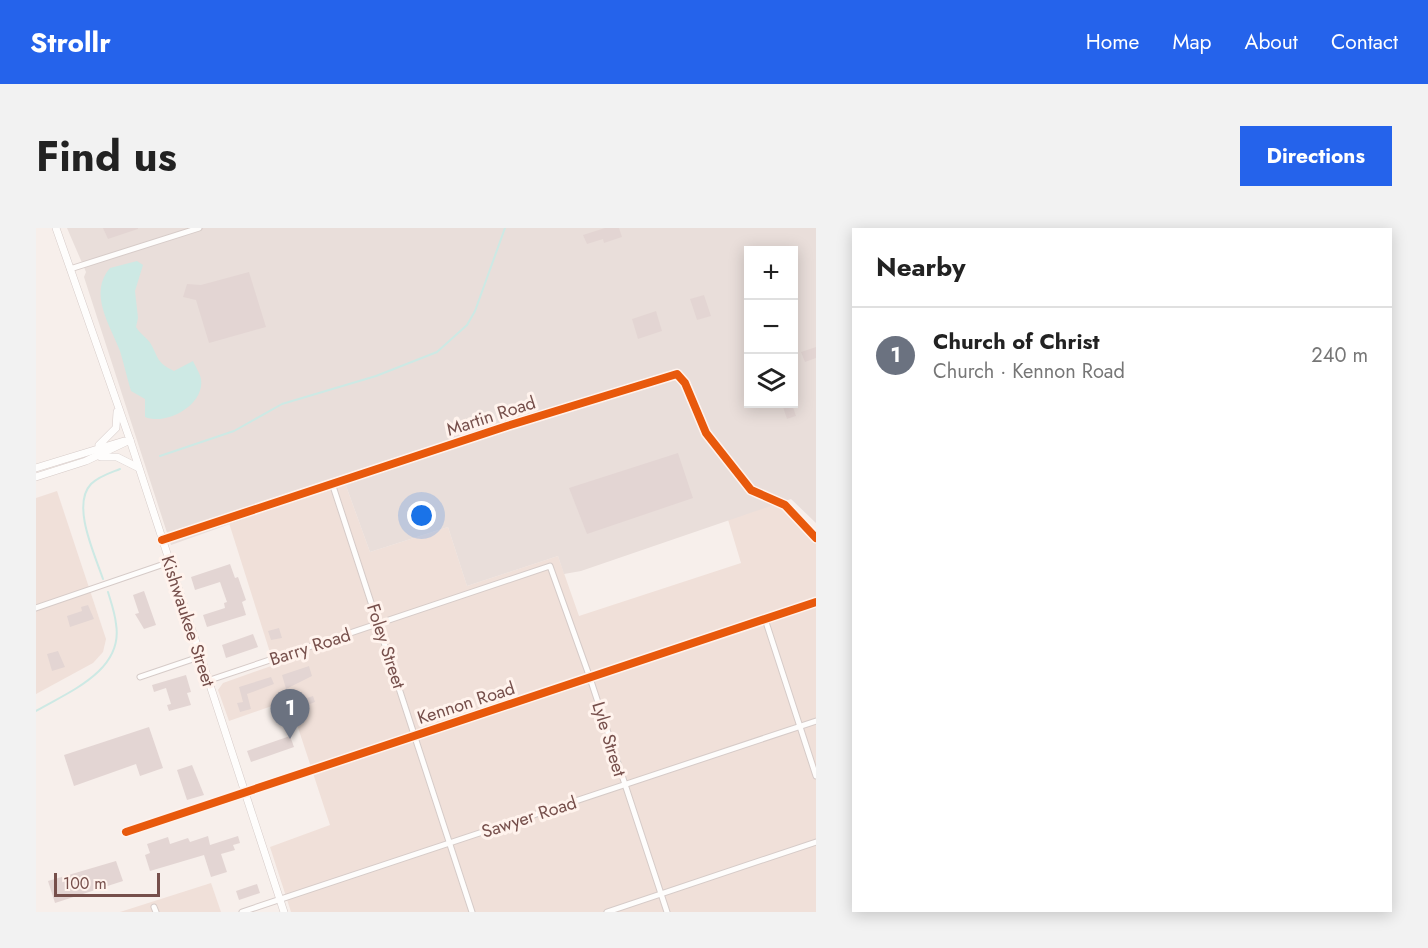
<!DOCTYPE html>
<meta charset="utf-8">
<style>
:root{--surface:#fff;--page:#f2f2f2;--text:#222;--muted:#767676;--line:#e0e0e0;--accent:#2563eb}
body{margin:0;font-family:Jost,sans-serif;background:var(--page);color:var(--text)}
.controls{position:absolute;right:18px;top:18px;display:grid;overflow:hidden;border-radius:0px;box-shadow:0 3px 15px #0003}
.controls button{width:54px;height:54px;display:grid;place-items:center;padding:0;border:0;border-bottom:2px solid var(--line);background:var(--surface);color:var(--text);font:30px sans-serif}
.scale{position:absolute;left:18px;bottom:15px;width:106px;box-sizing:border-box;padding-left:6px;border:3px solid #764f4b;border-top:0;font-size:16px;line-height:21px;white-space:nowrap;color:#764f4b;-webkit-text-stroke:4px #fff3ed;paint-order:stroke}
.you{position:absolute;left:386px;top:288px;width:21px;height:21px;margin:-15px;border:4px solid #fff;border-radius:50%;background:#1a73e8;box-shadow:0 0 0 9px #1a73e833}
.badge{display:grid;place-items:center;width:39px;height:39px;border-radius:50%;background:var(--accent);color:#fff;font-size:20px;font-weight:700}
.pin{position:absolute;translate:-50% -50px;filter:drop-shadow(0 2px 3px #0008)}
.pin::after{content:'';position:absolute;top:32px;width:21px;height:18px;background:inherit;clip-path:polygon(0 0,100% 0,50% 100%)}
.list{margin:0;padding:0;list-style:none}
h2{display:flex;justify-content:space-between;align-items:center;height:78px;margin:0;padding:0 24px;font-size:26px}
h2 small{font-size:20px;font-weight:400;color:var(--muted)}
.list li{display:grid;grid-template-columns:39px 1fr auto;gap:18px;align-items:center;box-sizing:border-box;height:96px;padding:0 24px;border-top:2px solid var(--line)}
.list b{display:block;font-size:22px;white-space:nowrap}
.list p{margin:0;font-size:20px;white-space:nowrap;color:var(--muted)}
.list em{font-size:20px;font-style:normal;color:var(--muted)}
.icon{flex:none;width:33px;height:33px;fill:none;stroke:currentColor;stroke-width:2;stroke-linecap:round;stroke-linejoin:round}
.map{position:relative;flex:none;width:780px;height:684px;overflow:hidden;border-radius:0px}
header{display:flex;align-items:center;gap:36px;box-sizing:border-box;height:84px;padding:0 30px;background:var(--accent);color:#fff}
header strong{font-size:28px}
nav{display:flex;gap:33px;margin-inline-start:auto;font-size:21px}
.intro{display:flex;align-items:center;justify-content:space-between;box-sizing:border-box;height:144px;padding:0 36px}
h1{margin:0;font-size:42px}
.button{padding:15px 27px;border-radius:0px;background:var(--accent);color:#fff;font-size:21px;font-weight:700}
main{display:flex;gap:36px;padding:0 36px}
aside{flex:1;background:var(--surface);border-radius:0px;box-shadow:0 3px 15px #0003}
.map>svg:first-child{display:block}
.residential{fill:#f0e0d9}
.industrial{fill:#e9deda;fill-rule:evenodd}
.water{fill:#cde9e4}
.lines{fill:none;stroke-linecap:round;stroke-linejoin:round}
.stream{stroke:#cde9e4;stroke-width:2}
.building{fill:#e3d5d3}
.minor-casing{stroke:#d6cbc8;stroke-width:7}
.tertiary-casing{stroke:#d6cbc8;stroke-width:8}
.minor{stroke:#fefdfc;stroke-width:5}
.tertiary{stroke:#fefdfc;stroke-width:7}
.cycleway-casing{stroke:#fff3ed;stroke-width:11}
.cycleway{stroke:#e8590c;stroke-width:8}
.labels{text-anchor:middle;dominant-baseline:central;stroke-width:6;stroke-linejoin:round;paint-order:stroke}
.street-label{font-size:18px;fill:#764f4b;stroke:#fff3ed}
</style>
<header>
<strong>Strollr</strong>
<nav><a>Home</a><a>Map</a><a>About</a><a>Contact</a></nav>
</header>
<div class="intro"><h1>Find us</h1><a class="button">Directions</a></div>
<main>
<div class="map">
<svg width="780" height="684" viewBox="0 0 780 684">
<rect width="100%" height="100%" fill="#f7efeb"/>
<!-- residential -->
<g class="residential">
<path d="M 309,255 L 334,324 L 412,299 L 431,358 L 522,328 L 543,388 L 705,335 L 690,285 L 737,274 L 745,279 L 780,316 L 780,684 L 255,684 L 234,619 L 294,597 L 253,472 L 193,493 L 182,462 L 187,455 L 238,437 L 193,295 Z"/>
<path d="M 21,263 L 70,411 L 67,424 L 57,435 L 0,466 L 0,270 Z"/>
<path d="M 175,655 L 185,684 L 84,684 Z"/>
</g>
<!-- industrial -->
<path class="industrial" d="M 31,0 L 780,0 L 780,295 L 755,271 L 545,343 L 528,346 L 522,328 L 431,358 L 412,299 L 334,324 L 309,255 L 135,317 L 48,49 L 50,44 ZM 712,22 L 758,22 L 758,176 L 712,176 Z"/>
<!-- water -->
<path class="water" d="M 101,33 L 107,37 L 99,63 L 102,90 L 100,99 C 104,106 113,111 116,118 C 123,132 122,135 138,143 L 157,133 C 159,138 164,145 165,151 C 169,177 130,198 109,189 L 109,171 L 95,163 C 91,150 88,136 84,123 C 74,97 52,65 74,40 Z"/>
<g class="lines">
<!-- stream -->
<g class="stream">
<path d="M 124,228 L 198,203 L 246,176 L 340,148 L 401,124 L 431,97 L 439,83 L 469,0"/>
<path d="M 67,351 C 59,327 35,277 55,256 C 63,248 74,245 84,241"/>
<path d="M 0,483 C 32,464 88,443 80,396 C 79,385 75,374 72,364"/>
</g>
</g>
<!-- building -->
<g class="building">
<path d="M 67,0 L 102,0 L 102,1 L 72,11 Z"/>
<path d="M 569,0 L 583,0 L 586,9 L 568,15 L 567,11 L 551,16 L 547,7 Z"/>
<path d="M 213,44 L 230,99 L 173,115 L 160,72 L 147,69 L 151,56 L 165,57 Z"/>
<path d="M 668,67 L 675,88 L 661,92 L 654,71 Z"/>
<path d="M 620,83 L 626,103 L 602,111 L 596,91 Z"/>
<path d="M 780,119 L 780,130 L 769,134 L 765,124 Z"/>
<path d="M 746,176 L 756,176 L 760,188 L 751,191 Z"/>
<path d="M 642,225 L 657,270 L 551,306 L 533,260 Z"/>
<path d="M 194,336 L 199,350 L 202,349 L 210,372 L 206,374 L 210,387 L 171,399 L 167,387 L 189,380 L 188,375 L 191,374 L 184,354 L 159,362 L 155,349 Z"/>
<path d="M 108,363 L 120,397 L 108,401 L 99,386 L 103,385 L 97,367 Z"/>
<path d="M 52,377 L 58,391 L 34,399 L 31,388 L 46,383 L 45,379 Z"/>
<path d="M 243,400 L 246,410 L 235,412 L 232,403 Z"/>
<path d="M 217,406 L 222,419 L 190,430 L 186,417 Z"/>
<path d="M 22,423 L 29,439 L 16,443 L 11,426 Z"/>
<path d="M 273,438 L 276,448 L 250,461 L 246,447 Z"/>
<path d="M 150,447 L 155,464 L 151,465 L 155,477 L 133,483 L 131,477 L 135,476 L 130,460 L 118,464 L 116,457 Z"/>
<path d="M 235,449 L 238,456 L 211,466 L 215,481 L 204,484 L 201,475 L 207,474 L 203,459 Z"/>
<path d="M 266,464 L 268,471 L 277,468 L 279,474 L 261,481 L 257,468 Z"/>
<path d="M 113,499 L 127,540 L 104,548 L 100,536 L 38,558 L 28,527 Z"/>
<path d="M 254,508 L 258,519 L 215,534 L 211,523 Z"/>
<path d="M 156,537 L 168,567 L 151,572 L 141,542 Z"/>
<path d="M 172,608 L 174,617 L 202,608 L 204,615 L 197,617 L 199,622 L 185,626 L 191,644 L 175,649 L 168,627 L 114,643 L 109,627 L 114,625 L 111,616 L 132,609 L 134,616 L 152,610 L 154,614 Z"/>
<path d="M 80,633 L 87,653 L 19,675 L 12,653 Z"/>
<path d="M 221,656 L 224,665 L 203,672 L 200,663 Z"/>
</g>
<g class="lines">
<!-- minor casing -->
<g class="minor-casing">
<g id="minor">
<path d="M 34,41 L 163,0"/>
<path d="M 296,255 L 436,684"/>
<path d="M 126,312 L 471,198 L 641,146 L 649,155 L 670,205 L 715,262 L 749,277 L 780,310"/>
<path d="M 0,380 L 134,334"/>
<path d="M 729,391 L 780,548"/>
<path d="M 104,449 L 163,429"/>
<path d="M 171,453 L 514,338 L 554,450 L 631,684"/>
<path d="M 90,604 L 780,374"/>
<path d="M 118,679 L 120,684"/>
<path d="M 206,684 L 780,493"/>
<path d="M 571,684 L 780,614"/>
</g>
</g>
<!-- tertiary casing -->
<g class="tertiary-casing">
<g id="tertiary">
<path d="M 20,0 L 94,212 L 248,684"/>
<path d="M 63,217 L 80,200 L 81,184"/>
<path d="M 65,229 L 81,229 L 101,239"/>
<path d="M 0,240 L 88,213"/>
<path d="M 0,249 L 50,233 L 94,212"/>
</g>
</g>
<!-- minor -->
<use href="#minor" class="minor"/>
<!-- tertiary -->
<use href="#tertiary" class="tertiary"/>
<!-- cycleway casing -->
<g class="cycleway-casing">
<g id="cycleway">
<path d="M 126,312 L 471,198 L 641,146 L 649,155 L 670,205 L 715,262 L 749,277 L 780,310"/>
<path d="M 90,604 L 780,374"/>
</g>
</g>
<!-- cycleway -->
<use href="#cycleway" class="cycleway"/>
</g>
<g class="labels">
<!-- street labels -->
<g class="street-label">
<text transform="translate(455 188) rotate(-18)">Martin Road</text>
<text transform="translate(152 393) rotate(72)">Kishwaukee Street</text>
<text transform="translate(350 418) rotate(72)">Foley Street</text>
<text transform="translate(274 419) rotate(-18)">Barry Road</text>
<text transform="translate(430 475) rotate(-18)">Kennon Road</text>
<text transform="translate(573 511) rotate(73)">Lyle Street</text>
<text transform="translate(493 589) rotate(-18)">Sawyer Road</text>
</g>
</g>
</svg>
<div class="controls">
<button>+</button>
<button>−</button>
<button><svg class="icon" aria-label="layers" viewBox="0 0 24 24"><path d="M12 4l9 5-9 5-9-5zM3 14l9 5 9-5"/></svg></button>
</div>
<div class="scale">100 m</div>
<div class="you"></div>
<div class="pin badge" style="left:254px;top:511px;background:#6b7280">1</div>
</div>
<aside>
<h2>Nearby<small></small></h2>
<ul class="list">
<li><span class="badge" style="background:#6b7280">1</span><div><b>Church of Christ</b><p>Church · Kennon Road</p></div><em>240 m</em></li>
</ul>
</aside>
</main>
